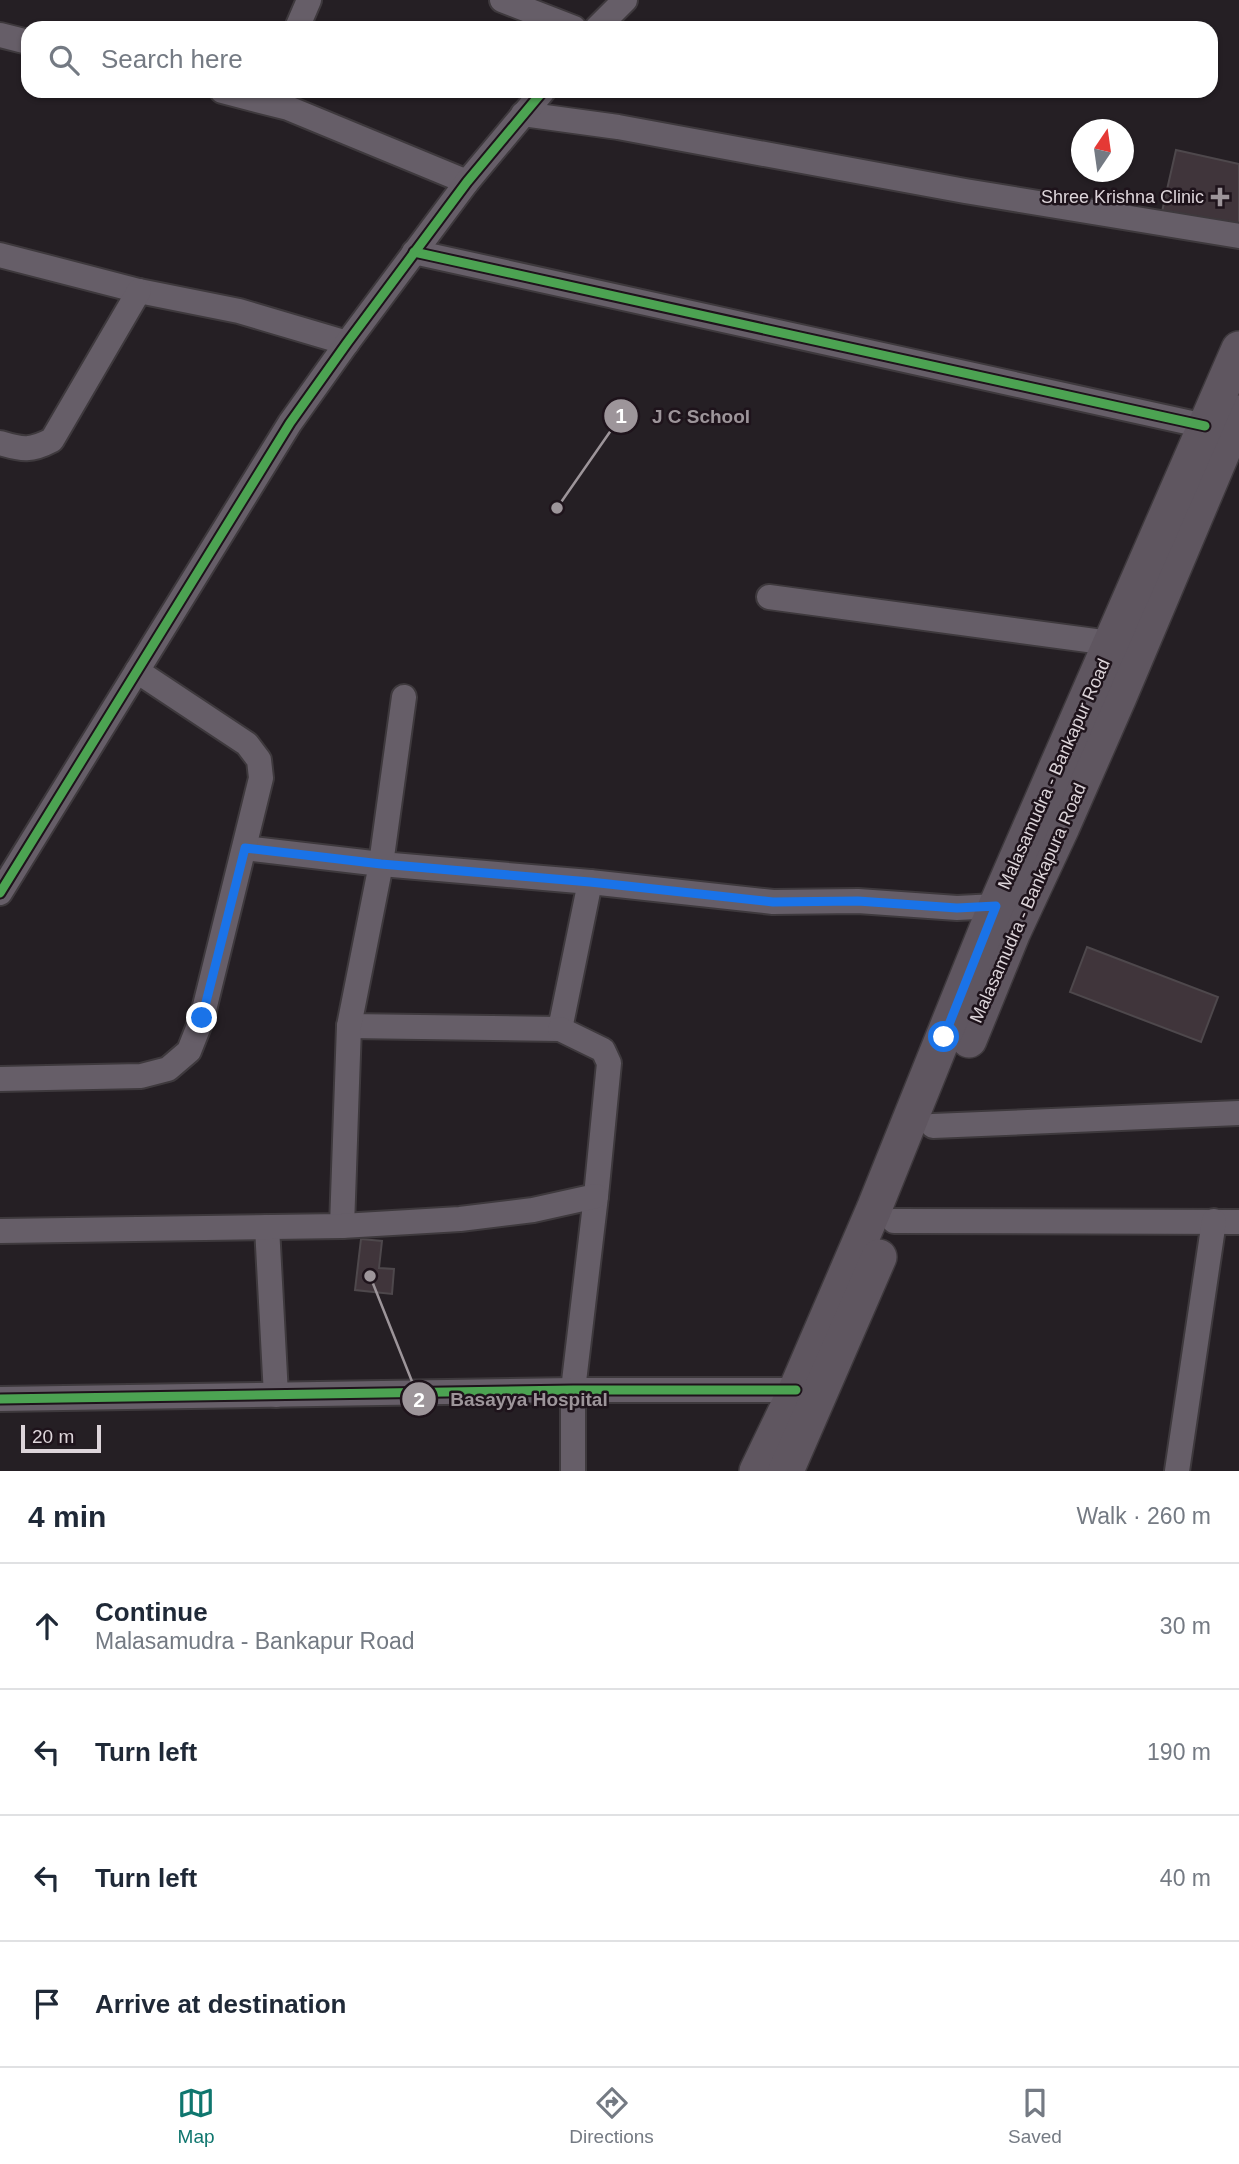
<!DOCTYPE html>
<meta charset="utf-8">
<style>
:root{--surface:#fff;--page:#f6f6f7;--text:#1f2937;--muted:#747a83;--line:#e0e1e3;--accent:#0f766e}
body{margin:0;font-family:Helvetica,sans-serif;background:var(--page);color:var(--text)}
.compass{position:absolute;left:1071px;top:119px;width:63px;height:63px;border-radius:50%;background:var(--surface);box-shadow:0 2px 5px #0004;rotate:13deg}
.scale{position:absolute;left:21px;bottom:18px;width:80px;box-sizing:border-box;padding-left:7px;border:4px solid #ddd5da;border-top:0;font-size:19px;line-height:24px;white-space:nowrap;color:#ddd5da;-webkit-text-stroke:5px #1e131b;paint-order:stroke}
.stop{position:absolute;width:21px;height:21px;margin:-16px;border:5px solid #1a73e8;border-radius:50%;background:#fff}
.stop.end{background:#1a73e8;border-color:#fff;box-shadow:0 2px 7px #0008}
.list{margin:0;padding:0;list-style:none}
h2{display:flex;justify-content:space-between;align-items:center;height:91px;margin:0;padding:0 28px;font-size:30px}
h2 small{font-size:23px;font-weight:400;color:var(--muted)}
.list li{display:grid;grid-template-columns:46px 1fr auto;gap:21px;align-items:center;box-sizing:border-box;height:126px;padding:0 28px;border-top:2px solid var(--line)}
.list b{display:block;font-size:26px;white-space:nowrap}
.list p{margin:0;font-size:23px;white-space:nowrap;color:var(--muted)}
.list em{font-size:23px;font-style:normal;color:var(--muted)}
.icon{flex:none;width:38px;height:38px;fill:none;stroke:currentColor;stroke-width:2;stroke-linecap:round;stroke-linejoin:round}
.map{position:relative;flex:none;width:1239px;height:1471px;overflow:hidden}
.search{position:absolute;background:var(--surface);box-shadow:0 2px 5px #0004;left:21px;right:21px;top:21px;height:77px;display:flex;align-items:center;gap:18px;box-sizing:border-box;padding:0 24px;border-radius:21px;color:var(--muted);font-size:26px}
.sheet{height:595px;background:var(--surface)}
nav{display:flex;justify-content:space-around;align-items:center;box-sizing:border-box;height:98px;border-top:2px solid var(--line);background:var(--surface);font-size:19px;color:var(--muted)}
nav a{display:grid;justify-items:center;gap:4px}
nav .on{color:var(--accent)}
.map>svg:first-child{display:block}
.building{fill:#40353b;stroke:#4e484c;stroke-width:2}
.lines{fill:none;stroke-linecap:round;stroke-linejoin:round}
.minor-casing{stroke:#3e393d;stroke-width:28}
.secondary-casing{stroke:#3e393d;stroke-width:38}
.minor{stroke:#665e68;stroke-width:24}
.secondary{stroke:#5f5660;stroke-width:35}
.cycleway-casing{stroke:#1e131b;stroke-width:13}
.cycleway{stroke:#4ca352;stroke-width:9}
.route{stroke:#1a73e8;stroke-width:9}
.poi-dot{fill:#9d959a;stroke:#1e131b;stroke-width:2.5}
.labels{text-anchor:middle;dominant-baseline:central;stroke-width:5;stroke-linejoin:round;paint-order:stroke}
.poi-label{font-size:18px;fill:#ddd5da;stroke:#1e131b;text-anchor:end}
.street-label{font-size:18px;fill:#ddd5da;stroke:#1e131b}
.leader{fill:none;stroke:#9d959a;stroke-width:2.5}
.callout-dot{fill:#9d959a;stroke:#1e131b;stroke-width:2.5}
.mark-label{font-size:21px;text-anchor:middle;font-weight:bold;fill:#fff}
.callout-label{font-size:19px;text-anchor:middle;font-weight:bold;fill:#9d959a;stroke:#1e131b;stroke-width:5;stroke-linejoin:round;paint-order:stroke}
</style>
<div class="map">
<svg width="1239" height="1471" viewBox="0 0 1239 1471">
<rect width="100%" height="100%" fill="#251f24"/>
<!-- building -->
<g class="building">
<path d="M 1176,150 L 1239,164 L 1239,233 L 1161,216 Z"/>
<path d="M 1087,947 L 1218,997 L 1201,1042 L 1070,992 Z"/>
<path d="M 361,1239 L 382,1241 L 379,1268 L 394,1269 L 392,1294 L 355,1290 Z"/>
</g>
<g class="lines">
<!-- minor casing -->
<g class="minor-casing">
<g id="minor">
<path d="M 502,0 L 574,28"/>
<path d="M 297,28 L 309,0"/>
<path d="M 597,28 L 625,0"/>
<path d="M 0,35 L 28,42"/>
<path d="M 222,91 L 288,108 L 467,182"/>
<path d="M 523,114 L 618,127 L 965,191 L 1239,236"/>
<path d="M 414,252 L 1205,426"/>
<path d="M 0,255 L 139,291 L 239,311 L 347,343"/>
<path d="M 0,443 C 23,450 31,451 52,440 L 139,291"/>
<path d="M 769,597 L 1110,643"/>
<path d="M 245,848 L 381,864 L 590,882 L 773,902 L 858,901 L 957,908 L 996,906"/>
<path d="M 0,893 L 290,423 L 347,343 L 467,182 L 543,91"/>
<path d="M 349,1026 L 560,1029 L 590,882"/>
<path d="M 560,1029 L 603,1050 L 609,1063 L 596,1196 L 573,1390 L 573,1471"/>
<path d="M 0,1079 L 141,1076 L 168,1069 L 189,1051 L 202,1018 L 261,778 L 259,760 L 247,744 L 137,671"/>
<path d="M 933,1126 L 1239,1113"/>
<path d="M 894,1221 L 1239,1222"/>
<path d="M 342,1226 L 349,1026 L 381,864 L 404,697"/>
<path d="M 267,1227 L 276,1395"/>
<path d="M 0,1231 L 342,1226 L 460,1219 L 533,1210 L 596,1196"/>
<path d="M 0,1399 L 573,1390 L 796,1390"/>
<path d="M 1177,1471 L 1214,1221"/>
</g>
</g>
<!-- secondary casing -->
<g class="secondary-casing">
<g id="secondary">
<path d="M 969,1040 L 1013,932 L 1062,827 L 1119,697 L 1239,413"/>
<path d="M 757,1471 L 796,1390 L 874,1209 L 996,906 L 1239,349"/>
<path d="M 786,1471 L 879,1257"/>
</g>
</g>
<!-- minor -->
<use href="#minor" class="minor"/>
<!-- secondary -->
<use href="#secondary" class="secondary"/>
<!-- cycleway casing -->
<g class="cycleway-casing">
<g id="cycleway">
<path d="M 414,252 L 1205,426"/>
<path d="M 0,893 L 290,423 L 347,343 L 467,182 L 543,91"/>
<path d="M 0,1399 L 573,1390 L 796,1390"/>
</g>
</g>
<!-- cycleway -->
<use href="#cycleway" class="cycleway"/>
</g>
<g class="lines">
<!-- route -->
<path class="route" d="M 202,1018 L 245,848 L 381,864 L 590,882 L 773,902 L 858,901 L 957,908 L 996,906 L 944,1037"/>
</g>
<!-- markers -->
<path class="poi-dot" d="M1216.5 186.5h7v7h7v7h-7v7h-7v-7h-7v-7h7z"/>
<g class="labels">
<!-- poi labels -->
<g class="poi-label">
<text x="1204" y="197">Shree Krishna Clinic</text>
</g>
<!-- street labels -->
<g class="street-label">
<text transform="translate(1054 774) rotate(-66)">Malasamudra - Bankapur Road</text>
<text transform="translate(1028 903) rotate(-66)">Malasamudra - Bankapura Road</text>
</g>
</g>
<!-- callouts -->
<path class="leader" d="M557 508L621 416M370 1276L419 1399"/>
<g class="callout-dot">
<circle cx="557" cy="508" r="7"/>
<circle cx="370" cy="1276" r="7"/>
<circle cx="621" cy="416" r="18"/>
<circle cx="419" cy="1399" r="18"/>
</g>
<g class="mark-label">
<text x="621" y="423">1</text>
<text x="419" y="1407">2</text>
</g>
<g class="callout-label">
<text x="701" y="423">J C School</text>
<text x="529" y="1406">Basayya Hospital</text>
</g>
</svg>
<svg class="compass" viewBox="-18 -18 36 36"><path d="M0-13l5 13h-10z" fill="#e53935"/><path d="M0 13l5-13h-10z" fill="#747a83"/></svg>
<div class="scale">20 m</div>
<div class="stop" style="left:944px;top:1037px"></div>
<div class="stop end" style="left:202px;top:1018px"></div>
<div class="search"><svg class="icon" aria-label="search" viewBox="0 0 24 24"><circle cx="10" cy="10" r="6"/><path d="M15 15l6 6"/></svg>Search here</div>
</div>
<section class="sheet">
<h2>4 min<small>Walk · 260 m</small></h2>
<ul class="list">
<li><svg class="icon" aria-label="ahead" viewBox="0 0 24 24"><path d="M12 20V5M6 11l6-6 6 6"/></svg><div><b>Continue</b><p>Malasamudra - Bankapur Road</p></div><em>30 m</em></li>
<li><svg class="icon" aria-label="left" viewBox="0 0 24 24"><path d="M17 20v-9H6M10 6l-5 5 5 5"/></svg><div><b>Turn left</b></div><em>190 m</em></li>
<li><svg class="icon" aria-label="left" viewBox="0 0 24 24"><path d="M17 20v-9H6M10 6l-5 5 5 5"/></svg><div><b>Turn left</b></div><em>40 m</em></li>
<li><svg class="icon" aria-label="arrive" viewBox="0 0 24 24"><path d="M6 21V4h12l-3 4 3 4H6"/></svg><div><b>Arrive at destination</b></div></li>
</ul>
</section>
<nav>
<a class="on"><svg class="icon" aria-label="map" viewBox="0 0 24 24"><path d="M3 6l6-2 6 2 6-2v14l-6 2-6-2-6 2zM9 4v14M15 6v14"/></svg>Map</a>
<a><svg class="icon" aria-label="directions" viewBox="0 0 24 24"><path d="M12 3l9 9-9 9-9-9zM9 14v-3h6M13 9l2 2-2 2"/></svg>Directions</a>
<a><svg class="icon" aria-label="saved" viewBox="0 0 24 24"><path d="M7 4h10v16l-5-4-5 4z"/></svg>Saved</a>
</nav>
